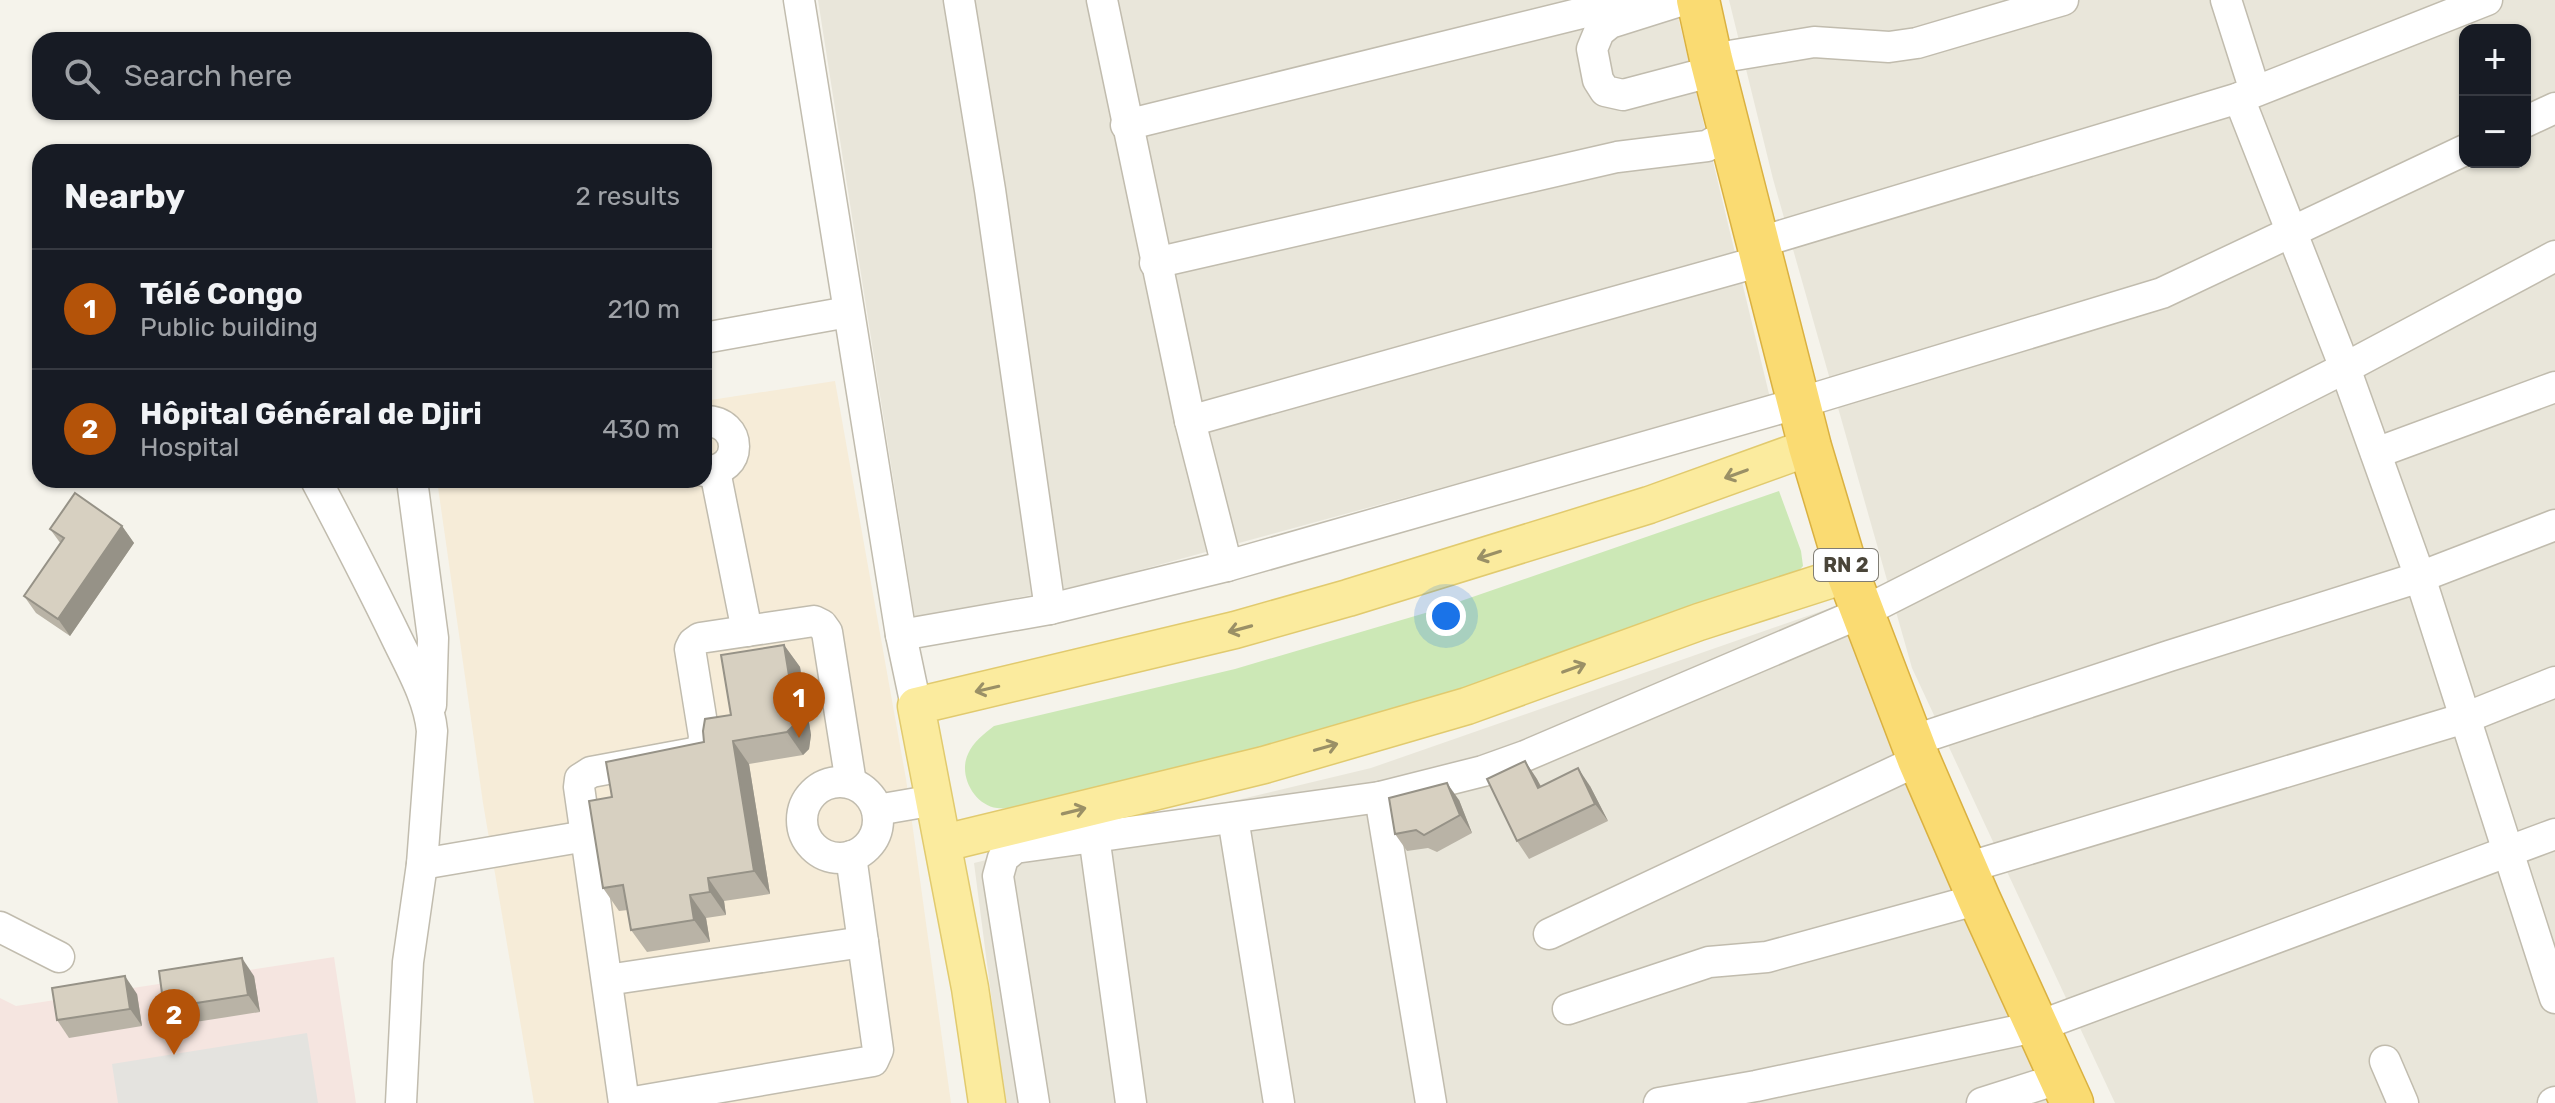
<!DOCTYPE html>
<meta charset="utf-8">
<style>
:root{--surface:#171b24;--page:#242831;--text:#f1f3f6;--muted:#9ea1a6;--line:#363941;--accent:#b45309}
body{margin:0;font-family:Rubik,sans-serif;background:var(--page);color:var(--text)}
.controls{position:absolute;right:24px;top:24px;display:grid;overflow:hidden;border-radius:16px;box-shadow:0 2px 6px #0004}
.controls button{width:72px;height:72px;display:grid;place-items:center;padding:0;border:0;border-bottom:2px solid var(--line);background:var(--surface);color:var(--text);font:40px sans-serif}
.you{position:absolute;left:1446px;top:616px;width:28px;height:28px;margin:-20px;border:6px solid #fff;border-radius:50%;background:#1a73e8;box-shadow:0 0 0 12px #1a73e833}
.badge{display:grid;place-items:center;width:52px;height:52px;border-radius:50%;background:var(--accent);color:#fff;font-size:26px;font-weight:700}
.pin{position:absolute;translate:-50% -66px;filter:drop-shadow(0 2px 4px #0008)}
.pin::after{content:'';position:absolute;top:42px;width:28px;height:24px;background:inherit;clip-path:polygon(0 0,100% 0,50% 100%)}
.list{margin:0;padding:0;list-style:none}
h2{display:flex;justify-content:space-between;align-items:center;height:104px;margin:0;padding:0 32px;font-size:34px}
h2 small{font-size:26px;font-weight:400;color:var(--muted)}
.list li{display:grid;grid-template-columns:52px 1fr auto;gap:24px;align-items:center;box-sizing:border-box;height:120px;padding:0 32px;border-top:2px solid var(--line)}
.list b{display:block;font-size:30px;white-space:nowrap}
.list p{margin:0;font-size:26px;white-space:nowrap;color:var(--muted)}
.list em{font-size:26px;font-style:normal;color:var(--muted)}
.icon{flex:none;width:44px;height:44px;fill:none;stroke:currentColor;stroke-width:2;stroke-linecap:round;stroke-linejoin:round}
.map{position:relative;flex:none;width:2555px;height:1103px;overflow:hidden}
.search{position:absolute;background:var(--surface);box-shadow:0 2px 6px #0004;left:32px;top:32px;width:680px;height:88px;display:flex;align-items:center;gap:20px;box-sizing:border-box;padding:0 28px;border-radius:24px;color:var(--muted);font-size:30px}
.panel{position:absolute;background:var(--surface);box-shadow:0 2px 6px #0004;left:32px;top:144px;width:680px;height:344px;border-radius:24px}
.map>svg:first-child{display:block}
.residential{fill:#e9e6da;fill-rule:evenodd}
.commercial{fill:#f6ecd8}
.medical{fill:#f5e5e0}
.green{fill:#cce8b6}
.parking{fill:#e4e3df}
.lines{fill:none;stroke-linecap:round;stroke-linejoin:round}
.minor-casing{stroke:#c1bcae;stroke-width:33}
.major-casing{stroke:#e1ca6e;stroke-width:39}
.highway-casing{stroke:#dab141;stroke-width:45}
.minor{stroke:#fff;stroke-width:30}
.major{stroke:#fbeb9e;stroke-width:36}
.highway{stroke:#fadb72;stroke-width:42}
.wall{fill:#b9b3a6}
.shaded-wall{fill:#969287}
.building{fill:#d7d0c1;stroke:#969287;stroke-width:2}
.oneway{stroke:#9a9066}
.labels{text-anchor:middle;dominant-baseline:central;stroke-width:6;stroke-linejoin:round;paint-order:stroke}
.shield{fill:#fff;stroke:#807d74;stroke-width:2}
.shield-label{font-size:20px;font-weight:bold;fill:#4a4539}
</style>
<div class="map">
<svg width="2555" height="1103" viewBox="0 0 2555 1103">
<rect width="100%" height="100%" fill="#f5f3eb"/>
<!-- residential -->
<g class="residential">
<path d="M 818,0 L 1674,0 L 1770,398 L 1096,582 L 915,618 Z"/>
<path d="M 1729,0 L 2555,0 L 2555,1103 L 2115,1103 L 1912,668 L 1773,179 ZM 2465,30 L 2525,30 L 2525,162 L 2465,162 Z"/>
<path d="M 1842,604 L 2049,1103 L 1005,1103 L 974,863 L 1371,768 Z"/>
</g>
<!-- commercial -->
<path class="commercial" d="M 835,381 L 906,779 L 951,1103 L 534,1103 L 483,803 L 437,480 L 704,480 L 704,401 Z"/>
<!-- medical -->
<path class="medical" d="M 334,957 L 356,1103 L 0,1103 L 0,998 L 16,1006 Z"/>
<!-- green -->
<path class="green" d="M 1779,491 L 1801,551 L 1803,566 L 1796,574 L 1473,689 L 1357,722 L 1041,802 C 1028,804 1010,810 997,808 C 974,805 958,775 968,754 C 973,742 984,734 994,726 L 1235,669 L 1432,611 Z"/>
<!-- parking -->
<path class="parking" d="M 307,1033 L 318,1103 L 118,1103 L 112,1064 Z"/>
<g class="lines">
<!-- minor casing -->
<g class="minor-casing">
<g id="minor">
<path d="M 799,0 L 901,635 L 916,706"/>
<path d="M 959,0 L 990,190 L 1050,609"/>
<path d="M 1102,0 L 1190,421 L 1227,566"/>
<path d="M 1683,0 L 1610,23 L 1599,32 L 1592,49 L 1598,80 L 1605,91 L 1623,95 L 1714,71"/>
<path d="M 2226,0 L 2255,91"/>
<path d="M 1711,59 L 1814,42 L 1889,47 L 1917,43 L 2063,0"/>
<path d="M 2239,98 L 2345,368 L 2420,577 L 2555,998"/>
<path d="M 2525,122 L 2555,108"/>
<path d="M 1126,125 L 1598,9 L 1620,0"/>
<path d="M 1757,243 L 2239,98 L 2487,0"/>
<path d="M 1155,263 L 1617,157 L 1707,146 L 1731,132"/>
<path d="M 704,338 L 848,312"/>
<path d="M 704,421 C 744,420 744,473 704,471"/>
<path d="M 1190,421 L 1761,261"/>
<path d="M 2376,453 L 2555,387"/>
<path d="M 715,471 L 747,631"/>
<path d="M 316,480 C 344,533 371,585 397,639 C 411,668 429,699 432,731 L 422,864 L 408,962 L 401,1103"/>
<path d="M 412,480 L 433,638 L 431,705"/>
<path d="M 901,635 L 1050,609 L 1227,566 L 1799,403 L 2162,293 L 2465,150"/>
<path d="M 1912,741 L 2169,656 L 2420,577 L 2555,525"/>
<circle cx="840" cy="820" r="38"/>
<path d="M 1380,797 L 1431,1103"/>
<path d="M 877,810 L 935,800"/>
<path d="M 1233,818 L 1279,1103"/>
<path d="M 1094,836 L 1131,1103"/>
<path d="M 422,864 L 586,836"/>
<path d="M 1966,868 L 2465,718 L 2555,682"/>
<path d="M 0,927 L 59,957"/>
<path d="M 1549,934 L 1919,760"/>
<path d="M 607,980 L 863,942"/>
<path d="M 1568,1009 L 1709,962 L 1767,957 L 1979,899"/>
<path d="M 2385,1061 L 2403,1103"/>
<path d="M 624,1103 L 579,787 L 580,779 L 591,772 L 699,752 L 703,745 L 704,736 L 690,649 L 693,643 L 700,638 L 814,621 L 822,625 L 827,632 L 851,783"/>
<path d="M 628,1103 L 873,1061 L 878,1050 L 851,856"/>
<path d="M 1034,1103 L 998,876 L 1003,858 L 1015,848 L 1380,797 L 1483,771 L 1525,756 L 1863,612 L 2345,368 L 2555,256"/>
<path d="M 1659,1103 L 1756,1086 L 2039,1026 L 2555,834"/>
<path d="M 1982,1103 L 2061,1078"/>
<path d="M 2553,1103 L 2555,1102"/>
</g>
</g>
<!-- major casing -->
<g class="major-casing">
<g id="major">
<path d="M 944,843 L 1264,765 L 1467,706 L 1699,622 L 1848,574"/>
<path d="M 987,1103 L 970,988 L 916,706 L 1235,630 L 1348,598 L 1649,505 L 1810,447"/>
</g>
</g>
<!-- highway casing -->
<g class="highway-casing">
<path id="highway" d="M 1698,0 L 1711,59 L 1810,447 L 1848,574 L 1919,760 L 1979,899 L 2072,1103"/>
</g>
<!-- minor -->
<use href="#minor" class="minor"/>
<!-- major -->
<use href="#major" class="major"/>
<!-- highway -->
<use href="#highway" class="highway"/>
</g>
<!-- wall -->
<g class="wall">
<path d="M 122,526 L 134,543 L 70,636 L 36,613 L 24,596 L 61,544 L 50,529 Z"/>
<path d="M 784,645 L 800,667 L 811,735 L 809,749 L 803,755 L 749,764 L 770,894 L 724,901 L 726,915 L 706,918 L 710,942 L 647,952 L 631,930 L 628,910 L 619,911 L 603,888 L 612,797 L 704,742 L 731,715 Z"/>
<path d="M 1525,761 L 1541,786 L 1590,786 L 1608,821 L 1529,859 L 1517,841 Z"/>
<path d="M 1459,800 L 1472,833 L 1437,852 L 1428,848 L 1407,851 L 1395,834 Z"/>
<path d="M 254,976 L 260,1012 L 176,1025 L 164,1008 Z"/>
<path d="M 137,994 L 142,1026 L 69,1038 L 57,1020 Z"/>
</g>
<!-- shaded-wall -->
<g class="shaded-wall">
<path d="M 122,526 L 134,543 L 70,636 L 58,619 Z"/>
<path d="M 784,645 L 800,667 L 811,735 L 809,749 L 803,755 L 787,732 Z"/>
<path d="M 733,741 L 749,764 L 770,894 L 754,871 Z"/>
<path d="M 1525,761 L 1537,779 L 1550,805 L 1538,788 Z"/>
<path d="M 1578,768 L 1590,786 L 1608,821 L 1595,804 Z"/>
<path d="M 1447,783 L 1459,800 L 1472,833 L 1460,815 Z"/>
<path d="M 708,878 L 724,901 L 726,915 L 710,892 Z"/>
<path d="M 690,895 L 706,918 L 710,942 L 694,920 Z"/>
<path d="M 242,958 L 254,976 L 260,1012 L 248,995 Z"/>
<path d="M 125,976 L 137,994 L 142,1026 L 130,1009 Z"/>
</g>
<!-- building -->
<g class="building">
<path d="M 75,493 L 122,526 L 58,619 L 24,596 L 64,538 L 50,529 Z"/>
<path d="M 784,645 L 795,712 L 793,726 L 787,732 L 733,741 L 754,871 L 708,878 L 710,892 L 690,895 L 694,920 L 631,930 L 623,885 L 603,888 L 589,801 L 612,797 L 606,762 L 704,742 L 703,731 L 705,719 L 731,715 L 721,655 Z"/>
<path d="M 1525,761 L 1538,788 L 1578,768 L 1595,804 L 1517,841 L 1487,779 Z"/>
<path d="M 1447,783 L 1460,815 L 1424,835 L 1416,830 L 1395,834 L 1389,798 Z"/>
<path d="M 242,958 L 248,995 L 164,1008 L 159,971 Z"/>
<path d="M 125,976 L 130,1009 L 57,1020 L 52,988 Z"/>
</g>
<!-- one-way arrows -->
<defs><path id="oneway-shaft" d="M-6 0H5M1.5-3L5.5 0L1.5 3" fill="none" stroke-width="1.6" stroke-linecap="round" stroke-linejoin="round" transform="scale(2)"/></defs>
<g class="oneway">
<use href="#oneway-shaft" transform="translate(1736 474) rotate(160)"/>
<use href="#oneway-shaft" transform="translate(1489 555) rotate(162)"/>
<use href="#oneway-shaft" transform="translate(1240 629) rotate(165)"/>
<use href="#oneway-shaft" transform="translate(1574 668) rotate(-20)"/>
<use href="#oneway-shaft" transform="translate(987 689) rotate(167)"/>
<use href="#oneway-shaft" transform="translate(1326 747) rotate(-16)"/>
<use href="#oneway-shaft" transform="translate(1074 811) rotate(-14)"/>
</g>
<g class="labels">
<!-- shield labels -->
<rect class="shield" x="1814" y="549" width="64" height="32" rx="6"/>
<g class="shield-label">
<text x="1846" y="565">RN 2</text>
</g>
</g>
</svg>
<div class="controls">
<button>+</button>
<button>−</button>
</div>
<div class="you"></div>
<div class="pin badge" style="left:799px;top:738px">1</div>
<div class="pin badge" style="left:174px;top:1055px">2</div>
<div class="search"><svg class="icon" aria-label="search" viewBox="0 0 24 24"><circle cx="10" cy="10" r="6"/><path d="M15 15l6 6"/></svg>Search here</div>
<section class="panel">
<h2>Nearby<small>2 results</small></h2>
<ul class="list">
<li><span class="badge">1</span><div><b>Télé Congo</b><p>Public building</p></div><em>210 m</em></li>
<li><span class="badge">2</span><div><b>Hôpital Général de Djiri</b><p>Hospital</p></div><em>430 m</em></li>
</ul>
</section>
</div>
